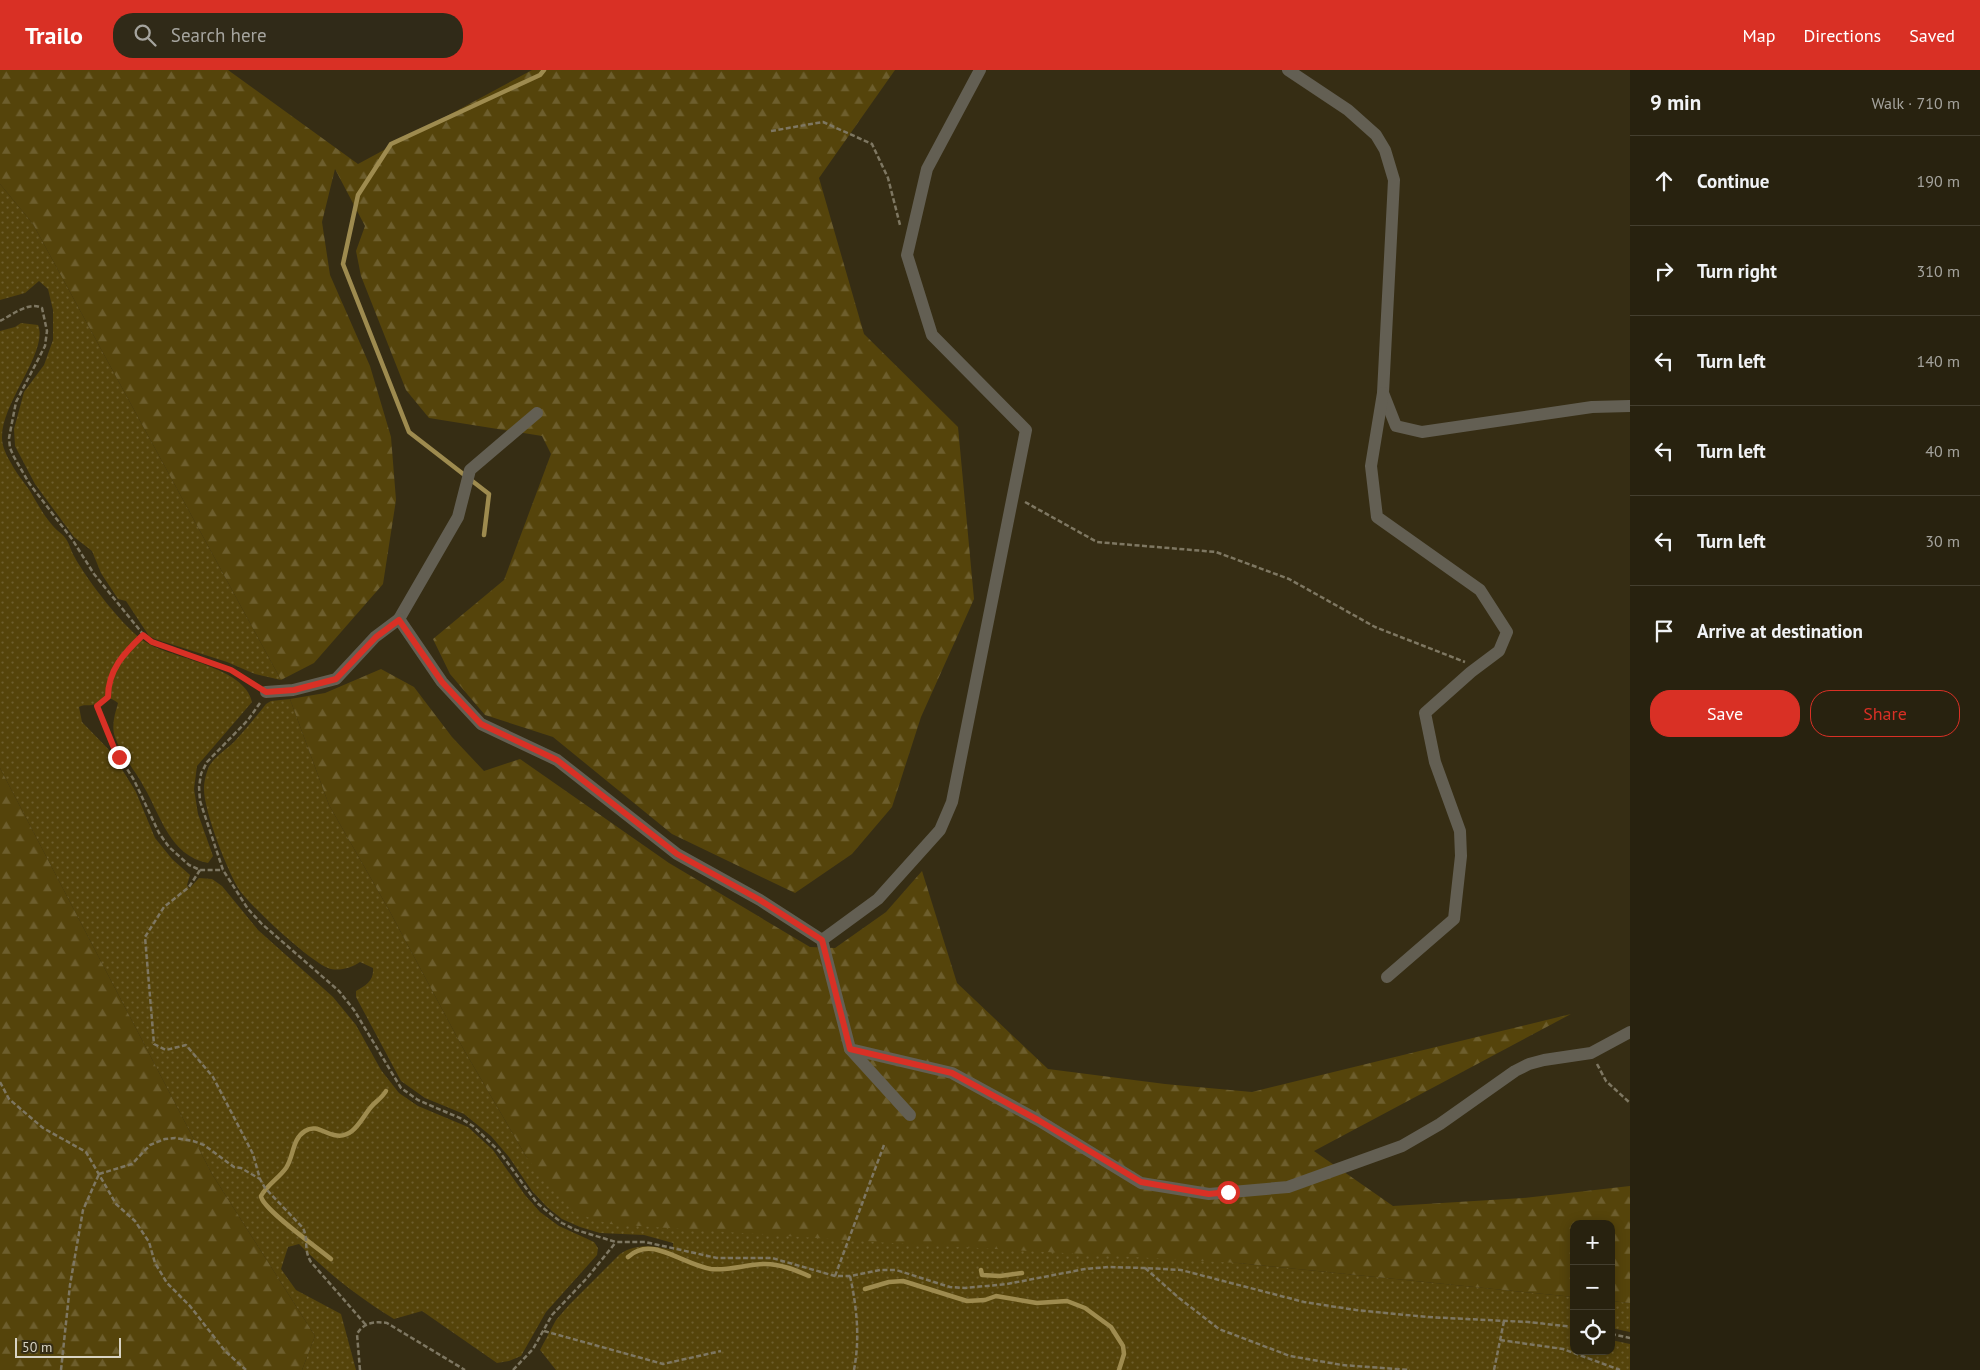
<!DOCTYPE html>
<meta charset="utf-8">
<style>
:root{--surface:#28220f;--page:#302a18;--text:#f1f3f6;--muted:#a5a49e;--line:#443f2f;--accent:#d93025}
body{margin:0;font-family:"PT Sans",sans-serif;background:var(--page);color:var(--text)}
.controls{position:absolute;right:15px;bottom:15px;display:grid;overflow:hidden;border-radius:10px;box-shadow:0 2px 12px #0003}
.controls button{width:45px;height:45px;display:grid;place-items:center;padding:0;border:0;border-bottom:1px solid var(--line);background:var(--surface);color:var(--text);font:25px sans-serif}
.scale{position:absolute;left:15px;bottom:12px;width:106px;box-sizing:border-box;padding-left:5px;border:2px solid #d8d3c4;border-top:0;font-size:14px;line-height:18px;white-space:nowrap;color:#d8d3c4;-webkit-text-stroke:4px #362d14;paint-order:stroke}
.stop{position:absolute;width:15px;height:15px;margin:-11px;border:4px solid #d93025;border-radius:50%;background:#fff}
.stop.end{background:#d93025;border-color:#fff;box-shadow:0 1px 5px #0008}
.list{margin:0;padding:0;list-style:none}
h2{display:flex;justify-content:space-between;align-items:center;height:65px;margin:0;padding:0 20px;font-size:21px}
h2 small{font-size:16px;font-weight:400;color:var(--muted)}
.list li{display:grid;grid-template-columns:32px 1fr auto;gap:15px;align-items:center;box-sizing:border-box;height:90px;padding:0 20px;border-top:1px solid var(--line)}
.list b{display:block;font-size:19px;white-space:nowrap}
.list em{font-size:16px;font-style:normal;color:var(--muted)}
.actions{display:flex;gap:10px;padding:15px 20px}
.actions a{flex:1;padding:11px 0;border:1px solid var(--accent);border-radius:20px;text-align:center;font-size:18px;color:var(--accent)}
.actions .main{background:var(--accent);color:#fff}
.icon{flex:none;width:28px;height:28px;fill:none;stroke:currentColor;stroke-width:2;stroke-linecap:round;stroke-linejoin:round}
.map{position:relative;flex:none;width:1630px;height:1300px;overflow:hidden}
header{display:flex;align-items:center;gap:30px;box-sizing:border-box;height:70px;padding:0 25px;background:var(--accent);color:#fff}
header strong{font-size:24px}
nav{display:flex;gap:28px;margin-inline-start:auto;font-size:18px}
.search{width:350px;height:45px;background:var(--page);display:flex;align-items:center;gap:12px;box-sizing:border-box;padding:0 18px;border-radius:20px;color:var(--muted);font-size:19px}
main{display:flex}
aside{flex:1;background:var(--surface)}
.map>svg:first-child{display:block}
.grass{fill:url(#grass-dots)}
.forest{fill:url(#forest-firs)}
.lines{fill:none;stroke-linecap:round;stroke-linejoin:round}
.stream{stroke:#9e8b4f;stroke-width:4.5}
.path{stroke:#7e7762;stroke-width:2.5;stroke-dasharray:5 2.5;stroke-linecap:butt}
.minor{stroke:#635f53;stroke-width:12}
.route{stroke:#d93025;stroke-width:6}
</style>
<header>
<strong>Trailo</strong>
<div class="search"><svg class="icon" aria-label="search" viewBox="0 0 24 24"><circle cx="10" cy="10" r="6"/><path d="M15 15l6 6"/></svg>Search here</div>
<nav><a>Map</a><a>Directions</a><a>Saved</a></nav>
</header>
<main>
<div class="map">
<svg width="1630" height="1300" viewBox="0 0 1630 1300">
<defs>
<pattern id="grass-dots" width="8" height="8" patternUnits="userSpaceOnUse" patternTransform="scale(1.25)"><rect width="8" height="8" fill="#55440b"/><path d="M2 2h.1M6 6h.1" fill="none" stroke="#6d5e2d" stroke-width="1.8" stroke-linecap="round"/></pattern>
<pattern id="forest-firs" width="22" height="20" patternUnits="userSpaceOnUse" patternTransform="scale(1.25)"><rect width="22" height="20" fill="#55440b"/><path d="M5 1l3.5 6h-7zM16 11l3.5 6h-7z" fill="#6d5e2d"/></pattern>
</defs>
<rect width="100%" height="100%" fill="#362d14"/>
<!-- grass -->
<g class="grass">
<path d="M 0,114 L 33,154 L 281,610 L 255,604 L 227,592 L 155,569 L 149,566 L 126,531 L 118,529 L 101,503 L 92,481 L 74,467 L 35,414 L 15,376 L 14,359 L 24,322 L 44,295 L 53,270 L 53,240 L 48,219 L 39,211 L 25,223 L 0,230 Z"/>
<path d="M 21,253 L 38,255 C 49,281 1,333 2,368 C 2,377 7,386 11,393 C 16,403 24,412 30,421 C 37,433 44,446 53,456 C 57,461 63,464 66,469 C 70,475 71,481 74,486 C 86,509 126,561 147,573 C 174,589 245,597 252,632 L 197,696 L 194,719 L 198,744 L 213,786 L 208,793 C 170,786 161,746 144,717 C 135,700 121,685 115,667 C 111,655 115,644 118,633 C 104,622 104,633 92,635 C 86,636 85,634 79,637 L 82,652 L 112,683 L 136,722 L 155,768 L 172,789 L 190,805 L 187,815 L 189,819 L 199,808 L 212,809 L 222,816 L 258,860 L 333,927 L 356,955 L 381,1000 L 399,1023 L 418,1036 L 468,1057 L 493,1080 L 525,1125 L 540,1142 L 559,1156 L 594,1172 L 598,1178 L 597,1185 L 546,1242 L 521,1286 L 509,1291 L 497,1293 L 422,1241 L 394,1249 C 358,1227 329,1204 299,1174 L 288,1177 L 281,1199 L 296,1220 L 341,1244 L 356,1300 L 302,1300 L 315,1266 L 212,1104 L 0,698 L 0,261 L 15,257 Z"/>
<path d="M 290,629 L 329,735 L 389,840 L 464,980 L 527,1088 L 1238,1193 L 1574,1227 L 1574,1281 L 1611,1281 L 1611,1270 L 1630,1274 L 1630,1300 L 556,1300 L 540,1280 L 556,1250 L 569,1235 L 620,1184 C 637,1173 653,1176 673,1180 L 673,1173 L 644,1165 L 600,1163 L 580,1157 L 562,1149 L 547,1137 L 532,1121 L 509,1087 L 491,1066 L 464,1044 L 425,1028 L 401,1011 L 356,927 L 356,921 C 366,915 374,911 373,898 L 360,892 C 352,898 337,902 328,898 C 308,890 254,839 240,821 C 228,803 203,739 204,718 C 204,712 206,704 208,699 C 211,689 227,679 234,672 C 245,660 256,647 266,634 L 271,631 Z"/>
<path d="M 1611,1231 L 1630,1233 L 1630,1262 L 1611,1258 Z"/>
</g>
<!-- forest -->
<g class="forest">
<path d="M 0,0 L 228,0 L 358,94 L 532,0 L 895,0 L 819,108 L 864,264 L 958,357 L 974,529 L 921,647 L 892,737 L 852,784 L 795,823 L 672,764 L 553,667 L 485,645 L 450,604 L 433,569 L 504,510 L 551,384 L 542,366 L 429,348 L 406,320 L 361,206 L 356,181 L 365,156 L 335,99 L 322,152 L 330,205 L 370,296 L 391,367 L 396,430 L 383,514 L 314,593 L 281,610 L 33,154 L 0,114 Z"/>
<path d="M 381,599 L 414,617 L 452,667 L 484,701 L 520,689 L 669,793 L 810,877 L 835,878 L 886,842 L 922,801 L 957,913 L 1048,999 L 1165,1014 L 1252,1022 L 1571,944 L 1314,1081 L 1393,1136 L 1523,1128 L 1630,1116 L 1630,1233 L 1611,1231 L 1611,1154 L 1574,1154 L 1574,1227 L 1238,1193 L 875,1172 L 610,1154 L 574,1143 L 527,1088 L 464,980 L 389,840 L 329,735 L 290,629 L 325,623 Z"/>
<path d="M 0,698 L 212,1104 L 315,1266 L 302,1300 L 0,1300 Z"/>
</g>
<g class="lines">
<!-- stream -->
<g class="stream">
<path d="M 484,465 L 489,424 L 409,362 L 343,194 L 358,125 L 391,74 L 540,5 L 544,0"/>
<path d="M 628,1187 C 637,1179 649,1177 661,1181 C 678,1186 694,1196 711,1199 C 729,1201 747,1194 765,1194 C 781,1194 795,1200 809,1206"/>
<path d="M 331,1189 C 318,1178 262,1139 261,1126 C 267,1115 279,1108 286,1098 C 294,1086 292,1069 305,1061 C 316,1054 323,1063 334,1065 C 353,1070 361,1049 371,1037 C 376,1031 382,1028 386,1021"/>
<path d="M 981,1200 L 982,1205 L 1000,1206 L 1022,1203"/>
<path d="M 865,1219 L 889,1212 L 903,1211 L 967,1231 L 985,1230 L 996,1226 L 1037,1233 L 1067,1231 L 1085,1238 L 1111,1257 L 1123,1276 L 1124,1284 L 1119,1300"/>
</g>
<!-- path -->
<g class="path">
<path d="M 771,61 L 823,52 L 872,74 L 888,108 L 900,155"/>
<path d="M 0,251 C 12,245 29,231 42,238 L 47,261 L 45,276 L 16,332 L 9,368 L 10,378 L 14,387 L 29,413 L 72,469 L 94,504 L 147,569 L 231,600 L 255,616"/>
<path d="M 1025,432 L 1097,472 L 1216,482 L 1289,509 L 1375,557 L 1465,592"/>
<path d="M 142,565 C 124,583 108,600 108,627 L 97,636 L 114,678 L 134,710 L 159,763 L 169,777 L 189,795 L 200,800 L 223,800"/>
<path d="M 260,633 L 248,650 L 207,692 L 201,704 L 199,717 L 200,731 L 223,800 L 248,839 L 262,854 L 339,921 L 354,940 L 401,1018 L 418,1030 L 462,1049 L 473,1056 L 499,1081 L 537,1133 L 562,1153 L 576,1160 L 616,1172 L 645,1172 L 717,1188 L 772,1188 L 835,1206 L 850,1206 L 880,1200 L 896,1200 L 950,1217 L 965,1218 L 1007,1214 L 1085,1199 L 1109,1197 L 1145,1198 L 1181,1200 L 1304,1232 L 1356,1240 L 1427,1247 L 1528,1252 L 1574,1257"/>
<path d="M 200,800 L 189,817 L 164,837 L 145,867 L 154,974 L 166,980 L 186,975 L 213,1007 L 253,1084 L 260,1109 L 265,1118 L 303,1158 C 309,1170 303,1179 311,1192 L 366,1255"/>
<path d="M 1597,994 L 1606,1011 L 1630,1033"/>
<path d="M 0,1012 L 9,1029 L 43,1058 L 86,1082 L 116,1134 L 135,1151 L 149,1172 L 155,1193 L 167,1213 L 190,1236 L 225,1281 L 246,1300"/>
<path d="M 99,1104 L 132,1094 L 150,1075 L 165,1069 L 175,1068 L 193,1071 L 204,1075 L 234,1097 L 241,1098 L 260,1109"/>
<path d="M 1145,1198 L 1179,1228 L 1219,1259 L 1290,1286 L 1342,1295 L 1410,1300"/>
<path d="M 835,1206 L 884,1075"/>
<path d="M 850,1206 C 857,1238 860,1268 854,1300"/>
<path d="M 544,1261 L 663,1294 L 721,1281"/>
<path d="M 1611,1264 L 1630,1268"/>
<path d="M 1500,1270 L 1563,1279 L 1620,1300"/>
<path d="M 61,1300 L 70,1215 L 83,1140 L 99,1104"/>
<path d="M 360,1300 L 357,1264 C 363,1253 374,1251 387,1253 L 465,1300"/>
<path d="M 513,1300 L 533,1279 L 552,1245 L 587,1208 L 616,1172"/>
<path d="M 1494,1300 L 1504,1251"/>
</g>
<!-- minor -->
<g class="minor">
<path d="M 1288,0 L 1348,40 L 1376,65 L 1385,80 L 1394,110 L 1383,323 L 1396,356 L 1422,362 L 1592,337 L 1630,336"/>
<path d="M 1383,323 L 1371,396 L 1377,447 L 1480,520 L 1507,562 L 1499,581 L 1471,602 L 1425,643 L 1435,692 L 1460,761 L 1461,786 L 1454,849 L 1387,907"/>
<path d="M 399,549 L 458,447 L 470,400 L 537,343"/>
<path d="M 266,622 L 293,620 L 336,609 L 375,567 L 399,549 L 442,612 L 481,654 L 557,690 L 677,784 L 760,830 L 822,870 L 850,979 L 952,1003 L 1038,1050 L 1141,1113 L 1209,1124 L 1288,1117 L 1402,1076 L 1440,1054 L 1515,1001 L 1529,994 L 1544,990 L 1591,983 L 1630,962"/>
<path d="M 822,870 L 878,829 L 940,760 L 952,732 L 1026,360 L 932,265 L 907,185 L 927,99 L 980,0"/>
<path d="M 850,979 L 910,1045"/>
</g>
</g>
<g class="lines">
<!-- route -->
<path class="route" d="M 119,687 L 114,678 L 97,636 L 108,627 C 108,600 124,583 143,565 L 152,572 L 231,600 L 266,622 L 294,620 L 336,609 L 376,567 L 399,550 L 442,612 L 481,654 L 557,690 L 677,784 L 760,830 L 822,870 L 850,979 L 952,1003 L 1038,1050 L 1141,1112 L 1209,1124 L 1228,1122"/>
</g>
</svg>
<div class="controls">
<button>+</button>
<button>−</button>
<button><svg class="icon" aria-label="locate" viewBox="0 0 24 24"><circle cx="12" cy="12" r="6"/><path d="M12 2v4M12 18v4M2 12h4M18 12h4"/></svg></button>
</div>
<div class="scale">50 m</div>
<div class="stop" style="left:1228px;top:1122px"></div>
<div class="stop end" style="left:119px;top:687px"></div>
</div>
<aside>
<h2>9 min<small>Walk · 710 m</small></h2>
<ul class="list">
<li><svg class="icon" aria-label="ahead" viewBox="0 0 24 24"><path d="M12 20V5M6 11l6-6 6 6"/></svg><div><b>Continue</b></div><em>190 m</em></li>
<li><svg class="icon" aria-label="right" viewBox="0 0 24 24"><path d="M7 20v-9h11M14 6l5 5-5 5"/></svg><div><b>Turn right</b></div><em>310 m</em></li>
<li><svg class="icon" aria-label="left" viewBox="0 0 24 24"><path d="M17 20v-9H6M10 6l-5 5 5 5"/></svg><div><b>Turn left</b></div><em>140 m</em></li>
<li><svg class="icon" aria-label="left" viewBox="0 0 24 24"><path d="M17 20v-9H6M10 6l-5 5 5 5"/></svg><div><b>Turn left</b></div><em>40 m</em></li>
<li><svg class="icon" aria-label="left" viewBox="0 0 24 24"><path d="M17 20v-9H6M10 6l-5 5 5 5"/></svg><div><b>Turn left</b></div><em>30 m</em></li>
<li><svg class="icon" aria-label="arrive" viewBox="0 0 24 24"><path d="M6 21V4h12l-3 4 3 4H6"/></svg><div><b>Arrive at destination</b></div></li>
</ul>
<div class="actions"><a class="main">Save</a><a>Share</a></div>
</aside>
</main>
